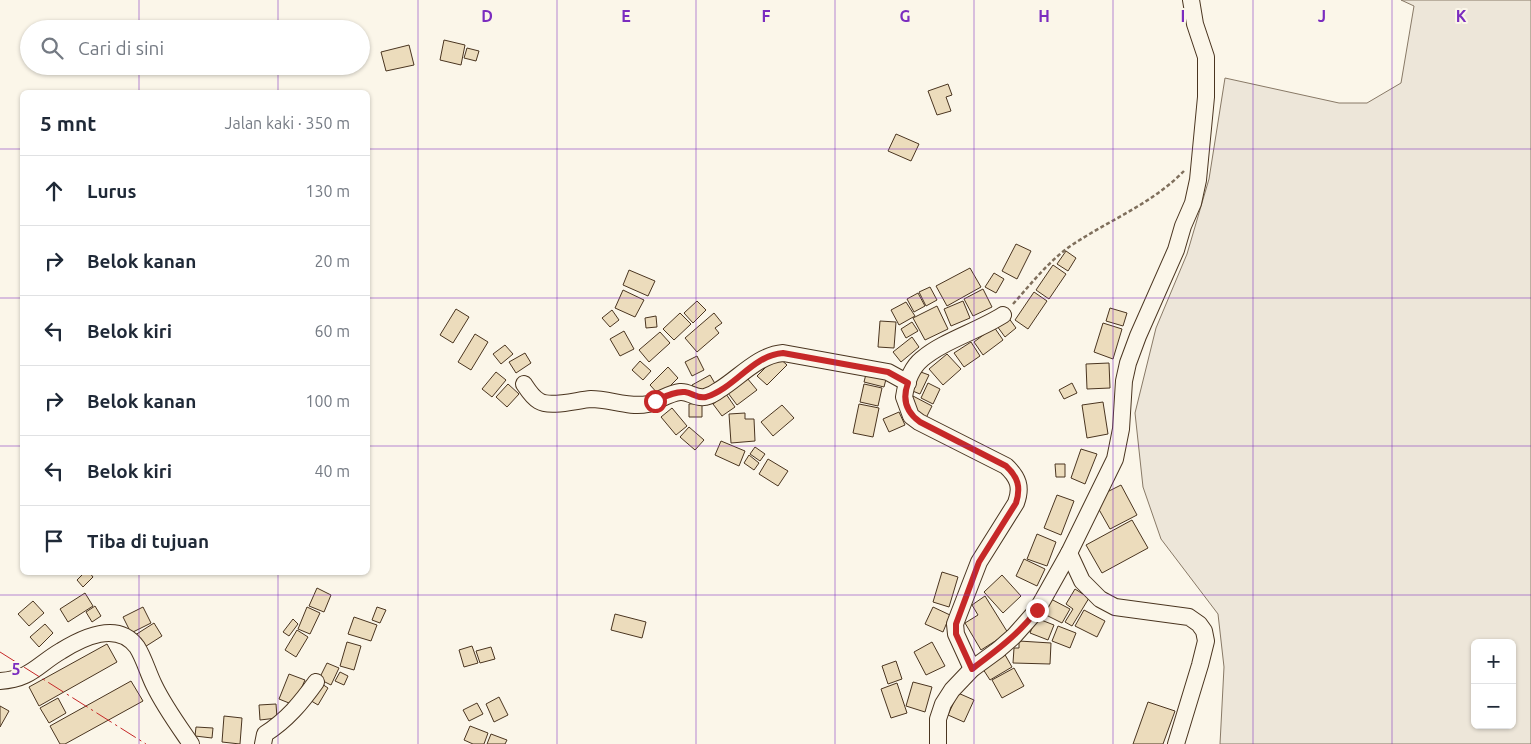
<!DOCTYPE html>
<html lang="id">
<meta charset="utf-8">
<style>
:root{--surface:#fff;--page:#f2f2f3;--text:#1f2937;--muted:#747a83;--line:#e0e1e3}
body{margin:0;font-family:Ubuntu,sans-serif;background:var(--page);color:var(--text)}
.controls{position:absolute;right:15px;bottom:15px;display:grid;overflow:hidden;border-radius:8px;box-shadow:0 1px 4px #0004}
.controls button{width:45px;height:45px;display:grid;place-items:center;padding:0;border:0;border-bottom:1px solid var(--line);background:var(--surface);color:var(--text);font:25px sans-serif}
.stop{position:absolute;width:15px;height:15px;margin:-11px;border:4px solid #c62828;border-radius:50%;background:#fff}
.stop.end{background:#c62828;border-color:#fff;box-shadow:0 1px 5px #0008}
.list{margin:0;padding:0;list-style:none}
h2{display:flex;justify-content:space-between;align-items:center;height:65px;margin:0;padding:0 20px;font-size:21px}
h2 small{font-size:16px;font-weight:400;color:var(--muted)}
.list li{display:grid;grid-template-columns:32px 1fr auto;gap:15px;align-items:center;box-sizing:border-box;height:70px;padding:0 20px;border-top:1px solid var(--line)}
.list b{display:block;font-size:19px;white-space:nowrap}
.list em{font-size:16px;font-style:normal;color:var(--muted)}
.icon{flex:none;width:28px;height:28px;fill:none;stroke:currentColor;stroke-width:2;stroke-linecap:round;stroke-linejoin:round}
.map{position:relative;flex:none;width:1531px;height:744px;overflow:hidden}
.search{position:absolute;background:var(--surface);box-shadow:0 1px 4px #0004;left:20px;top:20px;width:350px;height:55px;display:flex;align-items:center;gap:12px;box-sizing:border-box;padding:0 18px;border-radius:28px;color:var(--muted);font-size:19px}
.panel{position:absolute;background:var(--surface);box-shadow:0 1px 4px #0004;left:20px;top:90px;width:350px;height:485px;border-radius:8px}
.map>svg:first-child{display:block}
.green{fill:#ede6d9;stroke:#887966;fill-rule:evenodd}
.building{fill:#ecdcbc;stroke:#4a3520}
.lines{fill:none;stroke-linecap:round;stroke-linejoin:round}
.minor-casing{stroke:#4a3520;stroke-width:18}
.path{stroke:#7f6f5c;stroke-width:2.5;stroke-dasharray:4 2.5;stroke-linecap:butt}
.minor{stroke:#fbf6e9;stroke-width:16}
.power{stroke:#c62828;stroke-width:1;stroke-dasharray:18 4 2.5 4;stroke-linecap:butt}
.route{stroke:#c62828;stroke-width:6}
.grid{fill:none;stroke:#7b2cbf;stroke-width:1;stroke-opacity:0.55}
.grid-label{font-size:16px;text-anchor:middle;font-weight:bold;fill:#7b2cbf;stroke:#fbf6e9;stroke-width:4;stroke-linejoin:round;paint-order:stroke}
</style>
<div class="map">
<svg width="1531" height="744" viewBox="0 0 1531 744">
<rect width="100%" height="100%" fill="#fbf6e9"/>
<!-- green -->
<path class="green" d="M 1401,0 L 1531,0 L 1531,744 L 1220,744 L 1224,667 L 1218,614 L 1161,539 L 1143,487 L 1135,413 L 1156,328 L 1187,254 L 1209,179 L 1225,78 L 1339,103 L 1367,103 L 1401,83 L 1414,6 ZM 1475,643 L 1512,643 L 1512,725 L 1475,725 Z"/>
<!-- building -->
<g class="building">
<path d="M 444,40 L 465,45 L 461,65 L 440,60 Z"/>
<path d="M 409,45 L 414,65 L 386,71 L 381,52 Z"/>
<path d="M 467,48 L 479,51 L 476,61 L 464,58 Z"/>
<path d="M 948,84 L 952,95 L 946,97 L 951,111 L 937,115 L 928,91 Z"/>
<path d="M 896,134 L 919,144 L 911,161 L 888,151 Z"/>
<path d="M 1016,244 L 1031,251 L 1017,279 L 1002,271 Z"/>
<path d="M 1066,251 L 1076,258 L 1068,271 L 1057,264 Z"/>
<path d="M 1053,265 L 1066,274 L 1049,299 L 1036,290 Z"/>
<path d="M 970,268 L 981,287 L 947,306 L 936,286 Z"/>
<path d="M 629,270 L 655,281 L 648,296 L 623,285 Z"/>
<path d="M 994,273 L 1004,279 L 996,293 L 985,287 Z"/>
<path d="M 930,287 L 937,300 L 926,306 L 919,292 Z"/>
<path d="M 983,289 L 992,307 L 973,316 L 964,299 Z"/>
<path d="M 623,290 L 644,300 L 635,317 L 615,308 Z"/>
<path d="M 1034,292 L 1047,301 L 1028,329 L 1015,320 Z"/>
<path d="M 918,293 L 925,306 L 914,312 L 907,299 Z"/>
<path d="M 697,301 L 706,310 L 693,323 L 684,313 Z"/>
<path d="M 963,301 L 970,318 L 951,326 L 944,309 Z"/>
<path d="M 906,302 L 915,316 L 899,325 L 891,310 Z"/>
<path d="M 937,306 L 948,329 L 925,340 L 913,318 Z"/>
<path d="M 1110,308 L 1127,313 L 1123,326 L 1106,321 Z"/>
<path d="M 456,309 L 469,317 L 453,343 L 440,335 Z"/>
<path d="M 612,310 L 619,320 L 610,327 L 602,318 Z"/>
<path d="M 680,313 L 691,324 L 674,340 L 663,329 Z"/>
<path d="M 714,313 L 722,323 L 715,328 L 719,333 L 697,352 L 685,338 Z"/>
<path d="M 656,316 L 657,327 L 646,328 L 645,318 Z"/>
<path d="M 1008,317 L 1016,328 L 1005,337 L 997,326 Z"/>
<path d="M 880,321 L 896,322 L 894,348 L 878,347 Z"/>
<path d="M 912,322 L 918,331 L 906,338 L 901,329 Z"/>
<path d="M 1103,323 L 1122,329 L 1113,359 L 1094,352 Z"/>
<path d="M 994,327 L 1003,340 L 983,355 L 974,342 Z"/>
<path d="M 624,331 L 634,349 L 620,356 L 610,339 Z"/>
<path d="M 660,332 L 670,343 L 649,362 L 639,350 Z"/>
<path d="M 475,334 L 488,342 L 471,370 L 458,362 Z"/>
<path d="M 912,337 L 919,347 L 901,362 L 893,352 Z"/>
<path d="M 971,342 L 980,356 L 964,367 L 954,353 Z"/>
<path d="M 505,345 L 513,354 L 501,364 L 493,354 Z"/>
<path d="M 525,353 L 531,363 L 516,373 L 509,362 Z"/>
<path d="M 947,354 L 961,369 L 943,385 L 929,369 Z"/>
<path d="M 697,356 L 704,370 L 692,376 L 685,362 Z"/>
<path d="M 777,356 L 787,365 L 767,385 L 757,376 Z"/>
<path d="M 640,361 L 651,371 L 643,380 L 632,370 Z"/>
<path d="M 1109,363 L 1110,388 L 1087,389 L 1086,364 Z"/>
<path d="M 668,367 L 678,378 L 660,396 L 650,385 Z"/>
<path d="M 867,370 L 887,375 L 884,387 L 864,382 Z"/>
<path d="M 918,371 L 929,375 L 920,394 L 910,390 Z"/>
<path d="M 496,372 L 506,380 L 492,397 L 482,389 Z"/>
<path d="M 710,375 L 717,387 L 697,393 L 692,385 Z"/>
<path d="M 747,378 L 757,390 L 737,405 L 728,393 Z"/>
<path d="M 928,383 L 940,389 L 933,404 L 921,398 Z"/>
<path d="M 1072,383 L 1077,393 L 1064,399 L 1059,390 Z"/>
<path d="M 508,384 L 519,394 L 507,407 L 496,397 Z"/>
<path d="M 864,384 L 882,388 L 878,406 L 860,402 Z"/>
<path d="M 726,394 L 735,407 L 722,416 L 713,404 Z"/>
<path d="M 913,396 L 932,406 L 925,420 L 908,405 Z"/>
<path d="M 1103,402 L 1108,434 L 1087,438 L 1082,405 Z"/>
<path d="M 702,403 L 702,417 L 689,417 L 689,404 Z"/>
<path d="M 859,404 L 879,408 L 873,437 L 853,433 Z"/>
<path d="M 782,405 L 794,418 L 773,436 L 761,422 Z"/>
<path d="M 672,408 L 687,426 L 676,435 L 661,417 Z"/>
<path d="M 899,412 L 905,425 L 889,432 L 883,419 Z"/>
<path d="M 745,413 L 745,419 L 754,419 L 755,441 L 731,443 L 729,414 Z"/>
<path d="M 689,427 L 704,440 L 695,450 L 680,437 Z"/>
<path d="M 721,441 L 745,451 L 739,466 L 715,455 Z"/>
<path d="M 755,447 L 765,454 L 760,461 L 750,454 Z"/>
<path d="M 1081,449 L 1097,454 L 1085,484 L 1071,478 Z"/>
<path d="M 749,455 L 759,463 L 754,470 L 744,463 Z"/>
<path d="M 768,459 L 788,471 L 778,486 L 759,474 Z"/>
<path d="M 1055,464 L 1065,464 L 1065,477 L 1056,477 Z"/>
<path d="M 1121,485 L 1137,515 L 1110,529 L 1097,506 L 1101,495 Z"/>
<path d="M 1057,495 L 1074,501 L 1061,535 L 1044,528 Z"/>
<path d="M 1132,520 L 1148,548 L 1102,573 L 1086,545 Z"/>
<path d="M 1037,534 L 1056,542 L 1047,566 L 1027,559 Z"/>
<path d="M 1024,559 L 1045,569 L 1037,586 L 1016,576 Z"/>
<path d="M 85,572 L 89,572 L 93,577 L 83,587 L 77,580 Z"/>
<path d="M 942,572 L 958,577 L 949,607 L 933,602 Z"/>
<path d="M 1002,575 L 1021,596 L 1003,613 L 984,592 Z"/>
<path d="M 317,588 L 331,595 L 324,612 L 309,606 Z"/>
<path d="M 1075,589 L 1089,598 L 1072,626 L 1065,622 L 1073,609 L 1066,604 Z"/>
<path d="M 85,593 L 93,606 L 68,622 L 60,609 Z"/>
<path d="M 985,596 L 1008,633 L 981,650 L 965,623 L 978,615 L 972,605 Z"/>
<path d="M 1049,598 L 1070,609 L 1062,623 L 1042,613 Z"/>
<path d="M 33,601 L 44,613 L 29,626 L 18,614 Z"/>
<path d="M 95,606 L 101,616 L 92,622 L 86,612 Z"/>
<path d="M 143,607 L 151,623 L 131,633 L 123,617 Z"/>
<path d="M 307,607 L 320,613 L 310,634 L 298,629 Z"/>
<path d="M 377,607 L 386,610 L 380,623 L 372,620 Z"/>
<path d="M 933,607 L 950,615 L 943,632 L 925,624 Z"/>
<path d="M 1084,610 L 1105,621 L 1097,637 L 1075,626 Z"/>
<path d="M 615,614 L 646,622 L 642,638 L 611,630 Z"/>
<path d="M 354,617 L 377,625 L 371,641 L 348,634 Z"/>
<path d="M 1036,618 L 1054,625 L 1048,640 L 1030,633 Z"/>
<path d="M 293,619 L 298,624 L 289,636 L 283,632 Z"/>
<path d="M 154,623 L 162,636 L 140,650 L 132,637 Z"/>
<path d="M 45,624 L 53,633 L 39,647 L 30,637 Z"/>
<path d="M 1058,626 L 1076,633 L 1070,648 L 1052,641 Z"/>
<path d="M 297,630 L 308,637 L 296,657 L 285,650 Z"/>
<path d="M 1019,641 L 1051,643 L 1050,664 L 1013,663 L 1014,648 L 1019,648 Z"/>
<path d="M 347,642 L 361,646 L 354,670 L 340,666 Z"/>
<path d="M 932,642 L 945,666 L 926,675 L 914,652 Z"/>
<path d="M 107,644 L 117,662 L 39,706 L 29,687 Z"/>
<path d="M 472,646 L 478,663 L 464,667 L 459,650 Z"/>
<path d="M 491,647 L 495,659 L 480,663 L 476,651 Z"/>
<path d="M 1004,653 L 1012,667 L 990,680 L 981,666 Z"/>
<path d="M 896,661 L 902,679 L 888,684 L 882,666 Z"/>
<path d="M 327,663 L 339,668 L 331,685 L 319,679 Z"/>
<path d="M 1014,668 L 1024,686 L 1002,698 L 992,680 Z"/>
<path d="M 340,672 L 348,676 L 344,685 L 335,681 Z"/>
<path d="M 289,674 L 305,680 L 294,705 L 279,699 Z"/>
<path d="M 131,681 L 143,701 L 65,744 L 60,744 L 50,726 Z"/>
<path d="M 319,682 L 328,688 L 318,705 L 308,699 Z"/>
<path d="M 913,682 L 932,687 L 925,712 L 906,706 Z"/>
<path d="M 897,683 L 907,713 L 891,718 L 881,689 Z"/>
<path d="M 958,693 L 974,700 L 964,722 L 948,715 Z"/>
<path d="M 499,697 L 508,715 L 494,722 L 486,704 Z"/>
<path d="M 58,698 L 66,713 L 49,723 L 40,708 Z"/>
<path d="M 1148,702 L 1175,711 L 1163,744 L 1133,744 Z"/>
<path d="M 477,703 L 483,714 L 469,721 L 463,710 Z"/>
<path d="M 276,704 L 277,718 L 260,720 L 259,705 Z"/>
<path d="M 0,706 L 9,711 L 0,727 Z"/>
<path d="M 224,716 L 242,718 L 240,744 L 222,742 Z"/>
<path d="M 470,726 L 488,733 L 484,744 L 473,744 L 464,740 Z"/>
<path d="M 196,727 L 213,728 L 212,738 L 195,736 Z"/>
<path d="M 491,734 L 507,740 L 505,744 L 487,744 Z"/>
</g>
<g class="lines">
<!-- minor casing -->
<g class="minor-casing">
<g id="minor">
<path d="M 524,384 C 528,390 532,397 539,401 C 550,408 577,400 591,399 C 610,399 629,408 648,404 C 659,401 669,393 680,392 C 689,391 695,399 705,397 C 709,396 715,393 719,390 C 739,378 758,355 783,353 L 888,372 L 908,383"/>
<path d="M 1069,553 L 1082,581 L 1100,599 L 1115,607 L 1189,617 L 1199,624 L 1204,631 L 1206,641 L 1200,665 L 1176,744"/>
<path d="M 972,669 L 956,634 L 955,624 L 979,562 L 1016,503 C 1022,487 1018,477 1006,466 L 919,422 L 911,416 L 904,397 C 906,384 911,368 922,359 C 943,341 978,331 1003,315"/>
<path d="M 0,681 C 31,679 37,665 61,651 C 82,638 117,620 137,647 C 144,658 148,673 154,685 C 164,706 178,725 191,744"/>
<path d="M 263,744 L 265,734 C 287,720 301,703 316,682"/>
<path d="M 938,744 L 938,719 L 943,704 L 952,690 L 972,669 L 998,650 L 1014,636 L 1037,610 L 1069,553 L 1115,459 L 1121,429 L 1124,381 L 1128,363 L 1138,336 L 1176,250 L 1183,226 L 1193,203 L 1198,180 L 1206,97 L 1206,57 L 1195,24 L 1191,0"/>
</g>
</g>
<!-- path -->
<path class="path" d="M 1013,304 C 1031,284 1047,263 1069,247 C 1107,221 1152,204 1184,171"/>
<!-- minor -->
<use href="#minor" class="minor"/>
<!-- power -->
<path class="power" d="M 0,652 L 146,744"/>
</g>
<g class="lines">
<!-- route -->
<path class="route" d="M 655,401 C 664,397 675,391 685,392 C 693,393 697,399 706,397 C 735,388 753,355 783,353 L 888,372 L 908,383 C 902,399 906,412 920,422 L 1006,466 C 1018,477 1021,487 1016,503 L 979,562 L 956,624 L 956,634 L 972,669 C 996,651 1019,634 1037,610"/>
</g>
<!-- grid -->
<path class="grid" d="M 139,0 L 139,29M 278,0 L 278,29M 418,0 L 418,744M 557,0 L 557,744M 696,0 L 696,744M 835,0 L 835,744M 974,0 L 974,744M 1113,0 L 1113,744M 1253,0 L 1253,744M 1392,0 L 1392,744M 139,66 L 139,92M 278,66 L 278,92M 0,149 L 22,149M 368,149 L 1531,149M 0,298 L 22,298M 368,298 L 1531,298M 0,446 L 22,446M 368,446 L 1531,446M 139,572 L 139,744M 278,572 L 278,744M 0,595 L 1531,595"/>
<g class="grid-label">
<text x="487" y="22">D</text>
<text x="626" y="22">E</text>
<text x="766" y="22">F</text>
<text x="905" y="22">G</text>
<text x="1044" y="22">H</text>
<text x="1183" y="22">I</text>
<text x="1322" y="22">J</text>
<text x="1461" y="22">K</text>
<text x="16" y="675">5</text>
</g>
</svg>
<div class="controls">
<button>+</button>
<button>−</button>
</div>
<div class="stop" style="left:655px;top:401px"></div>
<div class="stop end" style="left:1037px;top:610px"></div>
<div class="search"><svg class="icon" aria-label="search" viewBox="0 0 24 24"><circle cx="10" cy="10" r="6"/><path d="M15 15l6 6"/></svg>Cari di sini</div>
<section class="panel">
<h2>5 mnt<small>Jalan kaki · 350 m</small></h2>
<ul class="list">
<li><svg class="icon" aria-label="ahead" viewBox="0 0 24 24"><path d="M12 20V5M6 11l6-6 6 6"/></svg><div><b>Lurus</b></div><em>130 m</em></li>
<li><svg class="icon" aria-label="right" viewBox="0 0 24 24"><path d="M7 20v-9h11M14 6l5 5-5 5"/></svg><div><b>Belok kanan</b></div><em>20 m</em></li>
<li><svg class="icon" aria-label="left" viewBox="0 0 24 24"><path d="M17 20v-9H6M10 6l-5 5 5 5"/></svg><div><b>Belok kiri</b></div><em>60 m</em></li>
<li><svg class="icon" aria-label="right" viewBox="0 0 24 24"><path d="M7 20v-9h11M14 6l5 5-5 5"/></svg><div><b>Belok kanan</b></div><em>100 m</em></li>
<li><svg class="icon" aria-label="left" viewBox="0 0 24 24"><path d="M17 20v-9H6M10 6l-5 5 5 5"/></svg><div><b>Belok kiri</b></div><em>40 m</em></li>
<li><svg class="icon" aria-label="arrive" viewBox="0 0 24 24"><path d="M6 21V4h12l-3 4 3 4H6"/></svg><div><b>Tiba di tujuan</b></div></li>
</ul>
</section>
</div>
